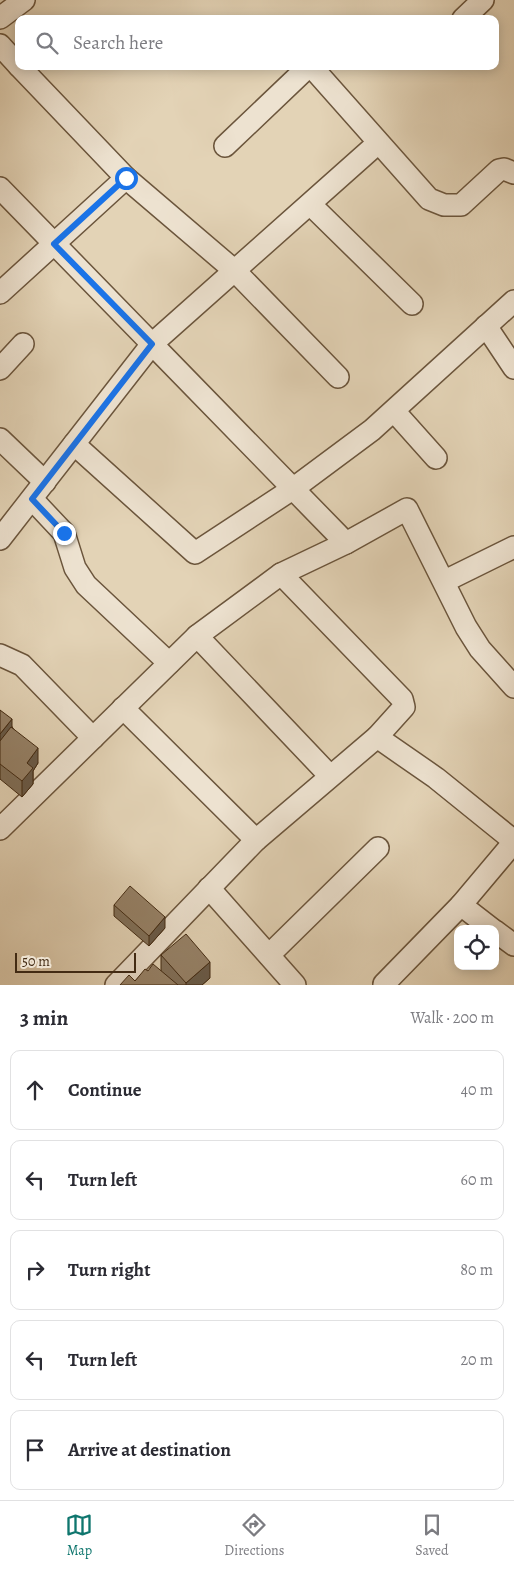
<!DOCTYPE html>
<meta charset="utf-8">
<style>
:root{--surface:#fff;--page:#f7f7f7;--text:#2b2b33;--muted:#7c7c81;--line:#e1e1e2;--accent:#0f766e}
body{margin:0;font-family:Alegreya,serif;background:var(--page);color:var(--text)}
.controls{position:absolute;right:15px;bottom:15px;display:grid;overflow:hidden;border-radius:10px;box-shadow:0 2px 12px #0003}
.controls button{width:45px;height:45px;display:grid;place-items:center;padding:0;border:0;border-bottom:1px solid var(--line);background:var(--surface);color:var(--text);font:25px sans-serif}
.scale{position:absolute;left:15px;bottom:12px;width:121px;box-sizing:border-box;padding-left:5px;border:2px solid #432b13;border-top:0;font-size:14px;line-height:18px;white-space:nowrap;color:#432b13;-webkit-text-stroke:4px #ede2d0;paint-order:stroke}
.stop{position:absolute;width:15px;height:15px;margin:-11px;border:4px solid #1a73e8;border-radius:50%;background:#fff}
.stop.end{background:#1a73e8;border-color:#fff;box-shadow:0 1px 5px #0008}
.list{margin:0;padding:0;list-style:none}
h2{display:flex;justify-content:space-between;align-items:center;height:65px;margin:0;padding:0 20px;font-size:21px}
h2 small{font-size:16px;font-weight:400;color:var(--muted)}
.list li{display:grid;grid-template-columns:32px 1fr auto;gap:15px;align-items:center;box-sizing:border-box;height:80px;margin:0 10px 10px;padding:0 10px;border:1px solid var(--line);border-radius:10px}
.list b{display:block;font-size:19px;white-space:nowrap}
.list em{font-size:16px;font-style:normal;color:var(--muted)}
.icon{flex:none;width:28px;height:28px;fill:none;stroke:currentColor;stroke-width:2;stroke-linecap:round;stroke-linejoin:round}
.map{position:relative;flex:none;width:514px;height:985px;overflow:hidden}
.search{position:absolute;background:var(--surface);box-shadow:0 2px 12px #0003;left:15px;right:15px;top:15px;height:55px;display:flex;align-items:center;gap:12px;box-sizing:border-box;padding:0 18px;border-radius:10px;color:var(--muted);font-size:19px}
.sheet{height:515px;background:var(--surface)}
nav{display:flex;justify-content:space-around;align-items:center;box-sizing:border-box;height:70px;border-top:1px solid var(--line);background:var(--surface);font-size:14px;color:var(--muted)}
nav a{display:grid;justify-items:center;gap:2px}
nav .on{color:var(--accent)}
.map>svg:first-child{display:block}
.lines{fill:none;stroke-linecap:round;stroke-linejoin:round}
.minor-casing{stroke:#6b553c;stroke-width:24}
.minor{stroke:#ede2d0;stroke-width:21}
.wall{fill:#817059;stroke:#432b13}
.shaded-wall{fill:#695b49;stroke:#432b13}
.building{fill:#968268;stroke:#432b13}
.route{stroke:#1a73e8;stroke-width:6}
</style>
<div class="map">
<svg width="514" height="985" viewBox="0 0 514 985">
<rect width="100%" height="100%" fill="#e3d3b6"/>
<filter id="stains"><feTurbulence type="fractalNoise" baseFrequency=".004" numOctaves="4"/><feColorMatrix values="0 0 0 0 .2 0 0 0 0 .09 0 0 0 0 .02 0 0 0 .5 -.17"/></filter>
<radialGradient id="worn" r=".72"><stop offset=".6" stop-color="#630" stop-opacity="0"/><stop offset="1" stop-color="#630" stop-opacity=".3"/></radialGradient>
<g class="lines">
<!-- minor casing -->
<g class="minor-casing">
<g id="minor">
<path d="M 0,18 L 24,0"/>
<path d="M 463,19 L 483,0"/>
<path d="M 0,45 L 19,66"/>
<path d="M 19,66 L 126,178 L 235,271 L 338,377"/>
<path d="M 311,66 L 429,199 L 444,205 L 461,205 L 499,170 L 504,169 L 514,173"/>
<path d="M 225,146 L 309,66"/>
<path d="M 0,188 L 152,344 L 0,539"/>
<path d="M 311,205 L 412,304"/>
<path d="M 0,293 L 126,178"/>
<path d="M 486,326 L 514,368"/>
<path d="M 0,369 L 23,344"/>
<path d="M 394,411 L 436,458"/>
<path d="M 0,439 L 45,482"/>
<path d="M 74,444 L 195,553 L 294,488 L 372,430 L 514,301"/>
<path d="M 32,499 L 64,533 L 75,568 L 86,585 L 169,663"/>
<path d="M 346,543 L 152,344 L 378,143"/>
<path d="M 281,574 L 402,699 L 404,707 L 377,737"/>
<path d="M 445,581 L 514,547"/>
<path d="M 197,636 L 281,574 L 346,543 L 407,509 L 466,627 L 480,649 L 514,687"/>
<path d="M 0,655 L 22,665 L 93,738"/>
<path d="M 123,708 L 256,840"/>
<path d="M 0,829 L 197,636 L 330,776"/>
<path d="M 209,888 L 295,985"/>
<path d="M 461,905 L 492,929"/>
<path d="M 495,931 L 514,945"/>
<path d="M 269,955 L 378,848"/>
<path d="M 116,985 L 256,840 L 377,737 L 436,778 L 514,841"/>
<path d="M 385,985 L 384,984 L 461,905 L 514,842"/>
</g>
</g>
<!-- minor -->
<use href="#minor" class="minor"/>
</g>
<!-- wall -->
<g class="wall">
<path d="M 0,710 L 38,763 L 33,771 L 33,784 L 22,797 L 0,779 Z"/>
<path d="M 114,905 L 165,928 L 149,946 L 114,916 Z"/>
<path d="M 161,955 L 210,978 L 202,985 L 120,985 L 135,981 L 148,971 L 161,971 Z"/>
</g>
<!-- shaded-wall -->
<g class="shaded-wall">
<path d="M 12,719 L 12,730 L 0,745 L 0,734 Z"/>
<path d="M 38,748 L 38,763 L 33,771 L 33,784 L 22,797 L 22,781 L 27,763 Z"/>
<path d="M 165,917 L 165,928 L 149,946 L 149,936 Z"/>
<path d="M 210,962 L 210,978 L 202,985 L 186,985 L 186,983 Z"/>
</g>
<!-- building -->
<g class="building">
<path d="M 0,710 L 12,719 L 0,734 Z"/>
<path d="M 11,727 L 38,748 L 27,763 L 33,768 L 22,781 L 0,764 L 0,741 Z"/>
<path d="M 130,886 L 165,917 L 149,936 L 114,905 Z"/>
<path d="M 186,934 L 210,962 L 186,983 L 161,955 Z"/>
<path d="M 153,964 L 178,985 L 120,985 L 129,975 L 135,981 L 145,969 L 148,971 Z"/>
</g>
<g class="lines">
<!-- route -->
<path class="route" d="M 64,533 L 32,499 L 152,344 L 54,244 L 126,178"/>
</g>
<rect width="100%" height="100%" filter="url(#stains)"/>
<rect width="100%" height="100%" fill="url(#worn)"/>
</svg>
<div class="controls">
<button><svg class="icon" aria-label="locate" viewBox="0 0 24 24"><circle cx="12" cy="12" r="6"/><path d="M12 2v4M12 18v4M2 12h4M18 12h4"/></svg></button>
</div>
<div class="scale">50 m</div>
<div class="stop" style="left:126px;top:178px"></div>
<div class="stop end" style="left:64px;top:533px"></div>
<div class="search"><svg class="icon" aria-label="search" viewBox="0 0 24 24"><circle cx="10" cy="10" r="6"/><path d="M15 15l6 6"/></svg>Search here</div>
</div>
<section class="sheet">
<h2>3 min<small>Walk · 200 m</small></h2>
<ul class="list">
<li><svg class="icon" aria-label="ahead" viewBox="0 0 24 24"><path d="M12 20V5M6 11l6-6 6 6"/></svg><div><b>Continue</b></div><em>40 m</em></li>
<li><svg class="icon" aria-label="left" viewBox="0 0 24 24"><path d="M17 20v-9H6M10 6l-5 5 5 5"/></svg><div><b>Turn left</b></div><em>60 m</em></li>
<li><svg class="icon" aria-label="right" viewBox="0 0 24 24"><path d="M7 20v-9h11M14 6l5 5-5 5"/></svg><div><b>Turn right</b></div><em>80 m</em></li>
<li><svg class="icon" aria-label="left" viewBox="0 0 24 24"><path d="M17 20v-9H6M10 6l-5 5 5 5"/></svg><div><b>Turn left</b></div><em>20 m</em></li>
<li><svg class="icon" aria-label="arrive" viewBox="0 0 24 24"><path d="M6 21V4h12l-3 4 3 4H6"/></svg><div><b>Arrive at destination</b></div></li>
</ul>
</section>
<nav>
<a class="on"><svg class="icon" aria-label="map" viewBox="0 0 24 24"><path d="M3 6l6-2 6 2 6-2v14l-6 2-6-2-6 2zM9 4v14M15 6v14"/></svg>Map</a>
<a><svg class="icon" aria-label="directions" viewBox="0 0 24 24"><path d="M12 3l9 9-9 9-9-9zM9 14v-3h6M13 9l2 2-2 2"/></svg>Directions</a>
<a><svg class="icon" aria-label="saved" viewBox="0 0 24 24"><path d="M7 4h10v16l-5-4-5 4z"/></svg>Saved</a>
</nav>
